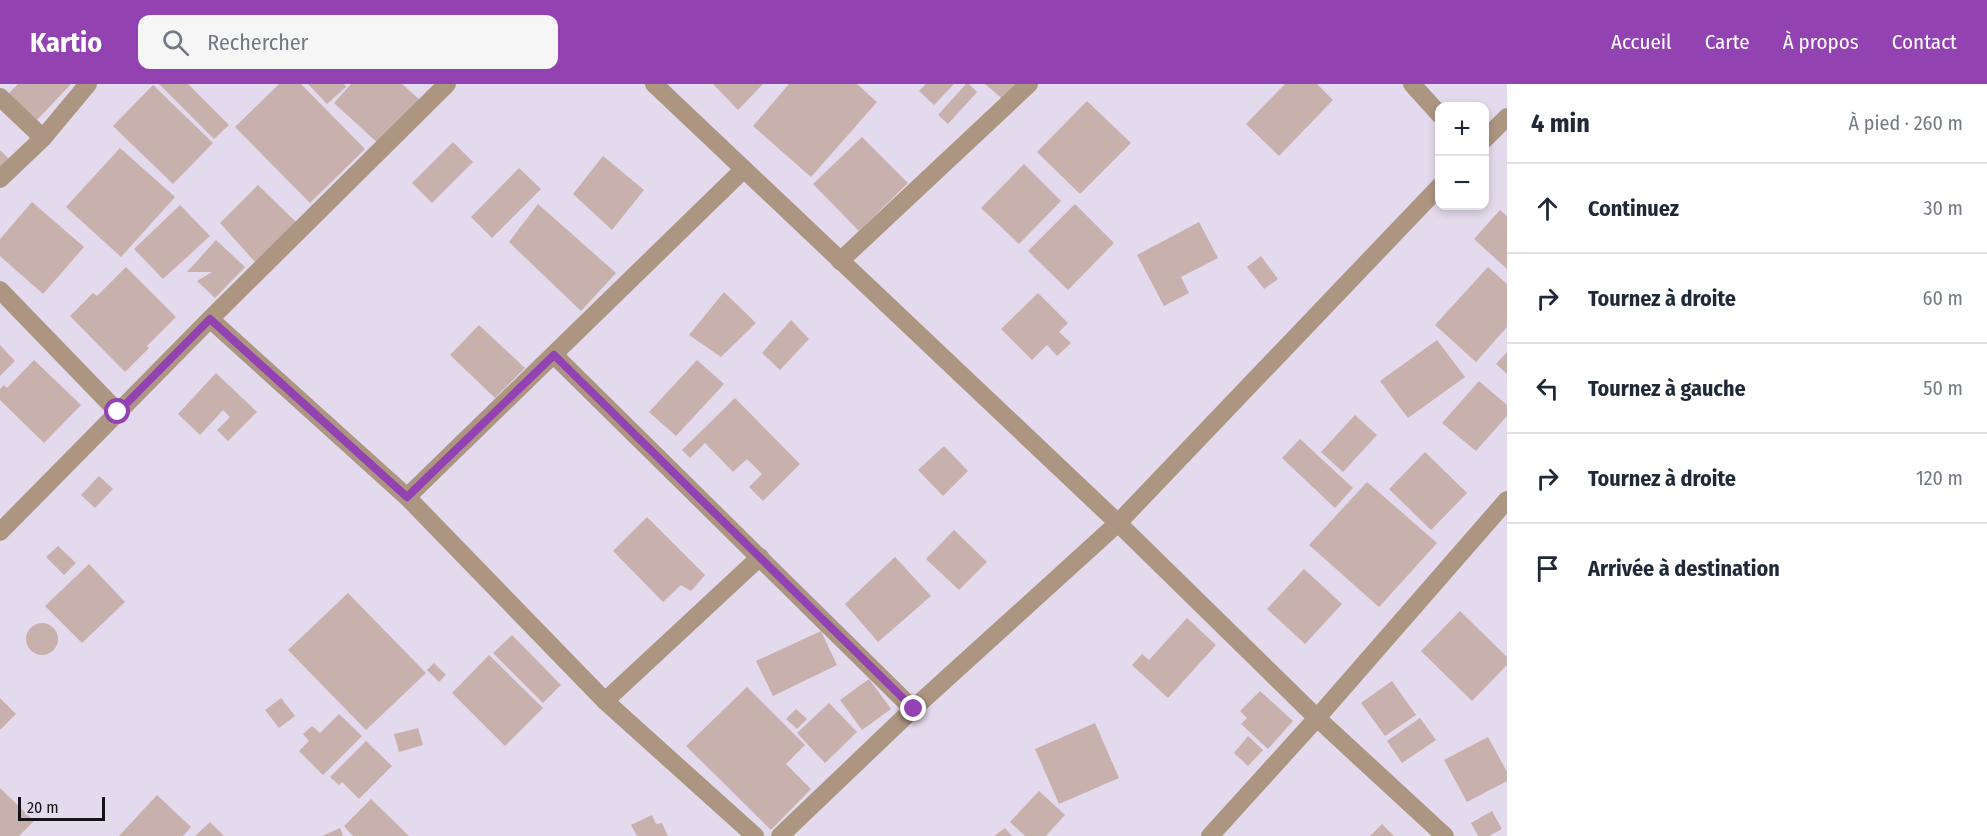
<!DOCTYPE html>
<html lang="fr">
<meta charset="utf-8">
<style>
:root{--surface:#fff;--page:#f6f6f7;--text:#1f2937;--muted:#747a83;--line:#e0e1e3;--accent:#9342b2}
body{margin:0;font-family:"Fira Sans Condensed",sans-serif;background:var(--page);color:var(--text)}
.controls{position:absolute;right:18px;top:18px;display:grid;overflow:hidden;border-radius:12px;box-shadow:0 3px 9px #0003}
.controls button{width:54px;height:54px;display:grid;place-items:center;padding:0;border:0;border-bottom:2px solid var(--line);background:var(--surface);color:var(--text);font:30px sans-serif}
.scale{position:absolute;left:18px;bottom:15px;width:87px;box-sizing:border-box;padding-left:6px;border:3px solid #151118;border-top:0;font-size:16px;line-height:21px;white-space:nowrap;color:#151118;-webkit-text-stroke:4px #e4daed;paint-order:stroke}
.stop{position:absolute;width:18px;height:18px;margin:-14px;border:4px solid #9342b2;border-radius:50%;background:#fff}
.stop.end{background:#9342b2;border-color:#fff;box-shadow:0 2px 6px #0008}
.list{margin:0;padding:0;list-style:none}
h2{display:flex;justify-content:space-between;align-items:center;height:78px;margin:0;padding:0 24px;font-size:26px}
h2 small{font-size:20px;font-weight:400;color:var(--muted)}
.list li{display:grid;grid-template-columns:39px 1fr auto;gap:18px;align-items:center;box-sizing:border-box;height:90px;padding:0 24px;border-top:2px solid var(--line)}
.list b{display:block;font-size:22px;white-space:nowrap}
.list em{font-size:20px;font-style:normal;color:var(--muted)}
.icon{flex:none;width:33px;height:33px;fill:none;stroke:currentColor;stroke-width:2;stroke-linecap:round;stroke-linejoin:round}
.map{position:relative;flex:none;width:1507px;height:752px;overflow:hidden}
header{display:flex;align-items:center;gap:36px;box-sizing:border-box;height:84px;padding:0 30px;background:var(--accent);color:#fff}
header strong{font-size:28px}
nav{display:flex;gap:33px;margin-inline-start:auto;font-size:21px}
.search{width:420px;height:54px;background:var(--page);display:flex;align-items:center;gap:15px;box-sizing:border-box;padding:0 21px;border-radius:12px;color:var(--muted);font-size:22px}
main{display:flex}
aside{flex:1;background:var(--surface)}
.map>svg:first-child{display:block}
.building{fill:#c8b0ac}
.lines{fill:none;stroke-linecap:round;stroke-linejoin:round}
.street{stroke:#ac9581;stroke-width:18}
.route{stroke:#9342b2;stroke-width:8}
</style>
<header>
<strong>Kartio</strong>
<div class="search"><svg class="icon" aria-label="search" viewBox="0 0 24 24"><circle cx="10" cy="10" r="6"/><path d="M15 15l6 6"/></svg>Rechercher</div>
<nav><a>Accueil</a><a>Carte</a><a>À propos</a><a>Contact</a></nav>
</header>
<main>
<div class="map">
<svg width="1507" height="752" viewBox="0 0 1507 752">
<rect width="100%" height="100%" fill="#e4daed"/>
<!-- building -->
<g class="building">
<path d="M 18,0 L 71,0 L 37,36 L 8,10 Z"/>
<path d="M 159,0 L 188,0 L 229,41 L 214,55 Z"/>
<path d="M 279,0 L 301,0 L 365,65 L 310,119 L 235,43 Z"/>
<path d="M 308,0 L 344,0 L 346,3 L 327,20 Z"/>
<path d="M 351,0 L 402,0 L 421,17 L 381,62 L 334,19 Z"/>
<path d="M 713,0 L 763,0 L 738,26 Z"/>
<path d="M 789,0 L 857,0 L 877,18 L 811,93 L 753,42 Z"/>
<path d="M 926,0 L 954,0 L 934,21 L 919,7 Z"/>
<path d="M 966,0 L 969,0 L 977,8 L 948,40 L 938,31 Z"/>
<path d="M 985,0 L 1017,0 L 1006,18 Z"/>
<path d="M 1285,0 L 1317,0 L 1333,16 L 1279,72 L 1246,40 Z"/>
<path d="M 153,1 L 213,59 L 173,100 L 113,42 Z"/>
<path d="M 1087,17 L 1131,59 L 1080,110 L 1037,68 Z"/>
<path d="M 862,53 L 908,99 L 859,147 L 813,100 Z"/>
<path d="M 453,58 L 473,78 L 432,119 L 412,99 Z"/>
<path d="M 120,64 L 175,113 L 121,173 L 66,123 Z"/>
<path d="M 0,66 L 13,79 L 0,93 Z"/>
<path d="M 603,72 L 644,106 L 612,146 L 573,110 Z"/>
<path d="M 1024,80 L 1061,117 L 1019,160 L 981,124 Z"/>
<path d="M 519,84 L 541,105 L 492,154 L 471,133 Z"/>
<path d="M 258,101 L 296,138 L 256,179 L 220,139 Z"/>
<path d="M 32,118 L 84,163 L 43,210 L 0,172 L 0,155 Z"/>
<path d="M 538,120 L 616,189 L 581,227 L 509,158 Z"/>
<path d="M 1075,120 L 1114,159 L 1068,206 L 1028,167 Z"/>
<path d="M 180,121 L 210,152 L 163,195 L 134,165 Z"/>
<path d="M 1500,126 L 1507,132 L 1507,185 L 1474,155 Z"/>
<path d="M 1199,138 L 1218,174 L 1181,193 L 1189,209 L 1164,222 L 1137,171 Z"/>
<path d="M 216,156 L 245,183 L 215,214 L 197,197 L 212,188 L 187,188 Z"/>
<path d="M 1261,172 L 1278,195 L 1264,205 L 1247,183 Z"/>
<path d="M 126,183 L 176,233 L 147,262 L 149,264 L 125,288 L 70,232 L 93,209 L 97,212 Z"/>
<path d="M 1488,183 L 1507,200 L 1507,243 L 1476,278 L 1435,241 Z"/>
<path d="M 724,208 L 756,239 L 721,273 L 689,251 Z"/>
<path d="M 1038,209 L 1068,239 L 1059,248 L 1071,259 L 1057,272 L 1047,261 L 1032,276 L 1001,245 Z"/>
<path d="M 791,236 L 809,255 L 780,286 L 762,269 Z"/>
<path d="M 479,241 L 525,284 L 495,314 L 450,271 Z"/>
<path d="M 1437,256 L 1465,293 L 1408,334 L 1380,297 Z"/>
<path d="M 0,261 L 15,277 L 0,292 Z"/>
<path d="M 1507,268 L 1507,290 L 1496,280 Z"/>
<path d="M 34,276 L 81,321 L 44,359 L 0,316 L 0,305 L 4,301 L 7,304 Z"/>
<path d="M 697,276 L 724,300 L 676,352 L 649,328 Z"/>
<path d="M 216,289 L 257,328 L 228,357 L 217,346 L 230,333 L 223,326 L 200,351 L 178,330 Z"/>
<path d="M 1479,297 L 1507,321 L 1507,332 L 1476,367 L 1442,339 Z"/>
<path d="M 735,314 L 800,380 L 763,417 L 749,403 L 762,390 L 747,375 L 733,388 L 705,359 L 690,374 L 682,366 Z"/>
<path d="M 1355,331 L 1377,351 L 1343,388 L 1321,368 Z"/>
<path d="M 1300,355 L 1353,404 L 1335,424 L 1282,374 Z"/>
<path d="M 944,362 L 968,387 L 943,412 L 918,386 Z"/>
<path d="M 1425,368 L 1467,409 L 1431,446 L 1389,405 Z"/>
<path d="M 99,392 L 113,405 L 95,424 L 81,411 Z"/>
<path d="M 1367,398 L 1437,459 L 1379,523 L 1309,461 Z"/>
<path d="M 647,433 L 705,491 L 691,507 L 681,501 L 663,518 L 613,467 Z"/>
<path d="M 954,446 L 987,478 L 959,506 L 926,475 Z"/>
<path d="M 58,462 L 76,479 L 64,491 L 46,473 Z"/>
<path d="M 895,473 L 931,512 L 878,558 L 845,520 Z"/>
<path d="M 89,480 L 125,518 L 82,559 L 45,522 Z"/>
<path d="M 1304,485 L 1342,520 L 1305,560 L 1267,525 Z"/>
<path d="M 348,509 L 426,589 L 366,646 L 288,566 Z"/>
<path d="M 1460,527 L 1507,573 L 1507,581 L 1472,617 L 1421,567 Z"/>
<path d="M 1187,534 L 1216,561 L 1168,614 L 1132,581 L 1142,570 L 1149,576 Z"/>
<circle cx="42" cy="555" r="16"/>
<path d="M 821,547 L 837,581 L 773,612 L 756,577 Z"/>
<path d="M 512,551 L 561,601 L 543,619 L 493,569 Z"/>
<path d="M 489,571 L 543,624 L 505,662 L 452,609 Z"/>
<path d="M 434,579 L 446,591 L 439,598 L 427,586 Z"/>
<path d="M 869,595 L 891,625 L 862,646 L 840,616 Z"/>
<path d="M 1392,597 L 1416,631 L 1385,652 L 1361,619 Z"/>
<path d="M 747,603 L 805,661 L 786,680 L 811,705 L 771,746 L 686,662 Z"/>
<path d="M 1260,607 L 1293,637 L 1268,665 L 1241,640 L 1247,634 L 1240,627 Z"/>
<path d="M 0,614 L 16,630 L 0,646 Z"/>
<path d="M 281,614 L 295,632 L 279,644 L 265,626 Z"/>
<path d="M 829,619 L 857,648 L 825,679 L 797,649 Z"/>
<path d="M 796,625 L 807,635 L 797,645 L 786,635 Z"/>
<path d="M 339,630 L 362,652 L 323,691 L 299,667 L 309,657 L 303,650 L 312,642 L 320,649 Z"/>
<path d="M 1420,634 L 1436,656 L 1402,679 L 1387,657 Z"/>
<path d="M 1095,639 L 1119,694 L 1059,720 L 1035,665 Z"/>
<path d="M 418,644 L 423,661 L 399,668 L 394,650 Z"/>
<path d="M 1248,652 L 1263,666 L 1248,682 L 1234,669 Z"/>
<path d="M 1488,653 L 1507,688 L 1507,697 L 1467,718 L 1444,676 Z"/>
<path d="M 366,657 L 392,682 L 359,715 L 342,698 L 339,701 L 330,693 Z"/>
<path d="M 0,704 L 34,737 L 19,752 L 0,752 Z"/>
<path d="M 1039,707 L 1065,731 L 1046,752 L 1025,752 L 1010,738 Z"/>
<path d="M 157,711 L 191,743 L 183,752 L 119,752 Z"/>
<path d="M 371,715 L 409,752 L 353,752 L 344,742 Z"/>
<path d="M 1492,727 L 1502,745 L 1489,752 L 1478,752 L 1471,739 Z"/>
<path d="M 652,731 L 656,740 L 662,739 L 668,752 L 637,752 L 631,741 Z"/>
<path d="M 210,738 L 224,752 L 195,752 Z"/>
<path d="M 1382,740 L 1394,752 L 1370,752 Z"/>
<path d="M 340,744 L 343,752 L 322,752 Z"/>
<path d="M 1005,744 L 1012,752 L 994,752 Z"/>
</g>
<g class="lines">
<!-- street -->
<g class="street">
<path d="M 654,0 L 1118,439 L 1317,634 L 1445,752"/>
<path d="M 1412,0 L 1440,31"/>
<path d="M 0,13 L 43,54"/>
<path d="M 1484,56 L 1507,33"/>
<path d="M 0,95 L 43,54 L 88,0"/>
<path d="M 840,177 L 1029,0"/>
<path d="M 0,206 L 118,328"/>
<path d="M 210,235 L 407,413 L 605,617 L 755,752"/>
<path d="M 554,271 L 913,625"/>
<path d="M 407,413 L 744,85"/>
<path d="M 0,448 L 210,235 L 447,0"/>
<path d="M 605,617 L 760,473"/>
<path d="M 780,752 L 913,625 L 1118,439 L 1440,102"/>
<path d="M 1210,752 L 1317,634 L 1507,416"/>
</g>
</g>
<g class="lines">
<!-- route -->
<path class="route" d="M 118,328 L 210,235 L 407,413 L 554,271 L 914,625"/>
</g>
</svg>
<div class="controls">
<button>+</button>
<button>−</button>
</div>
<div class="scale">20 m</div>
<div class="stop" style="left:118px;top:328px"></div>
<div class="stop end" style="left:914px;top:625px"></div>
</div>
<aside>
<h2>4 min<small>À pied · 260 m</small></h2>
<ul class="list">
<li><svg class="icon" aria-label="ahead" viewBox="0 0 24 24"><path d="M12 20V5M6 11l6-6 6 6"/></svg><div><b>Continuez</b></div><em>30 m</em></li>
<li><svg class="icon" aria-label="right" viewBox="0 0 24 24"><path d="M7 20v-9h11M14 6l5 5-5 5"/></svg><div><b>Tournez à droite</b></div><em>60 m</em></li>
<li><svg class="icon" aria-label="left" viewBox="0 0 24 24"><path d="M17 20v-9H6M10 6l-5 5 5 5"/></svg><div><b>Tournez à gauche</b></div><em>50 m</em></li>
<li><svg class="icon" aria-label="right" viewBox="0 0 24 24"><path d="M7 20v-9h11M14 6l5 5-5 5"/></svg><div><b>Tournez à droite</b></div><em>120 m</em></li>
<li><svg class="icon" aria-label="arrive" viewBox="0 0 24 24"><path d="M6 21V4h12l-3 4 3 4H6"/></svg><div><b>Arrivée à destination</b></div></li>
</ul>
</aside>
</main>
